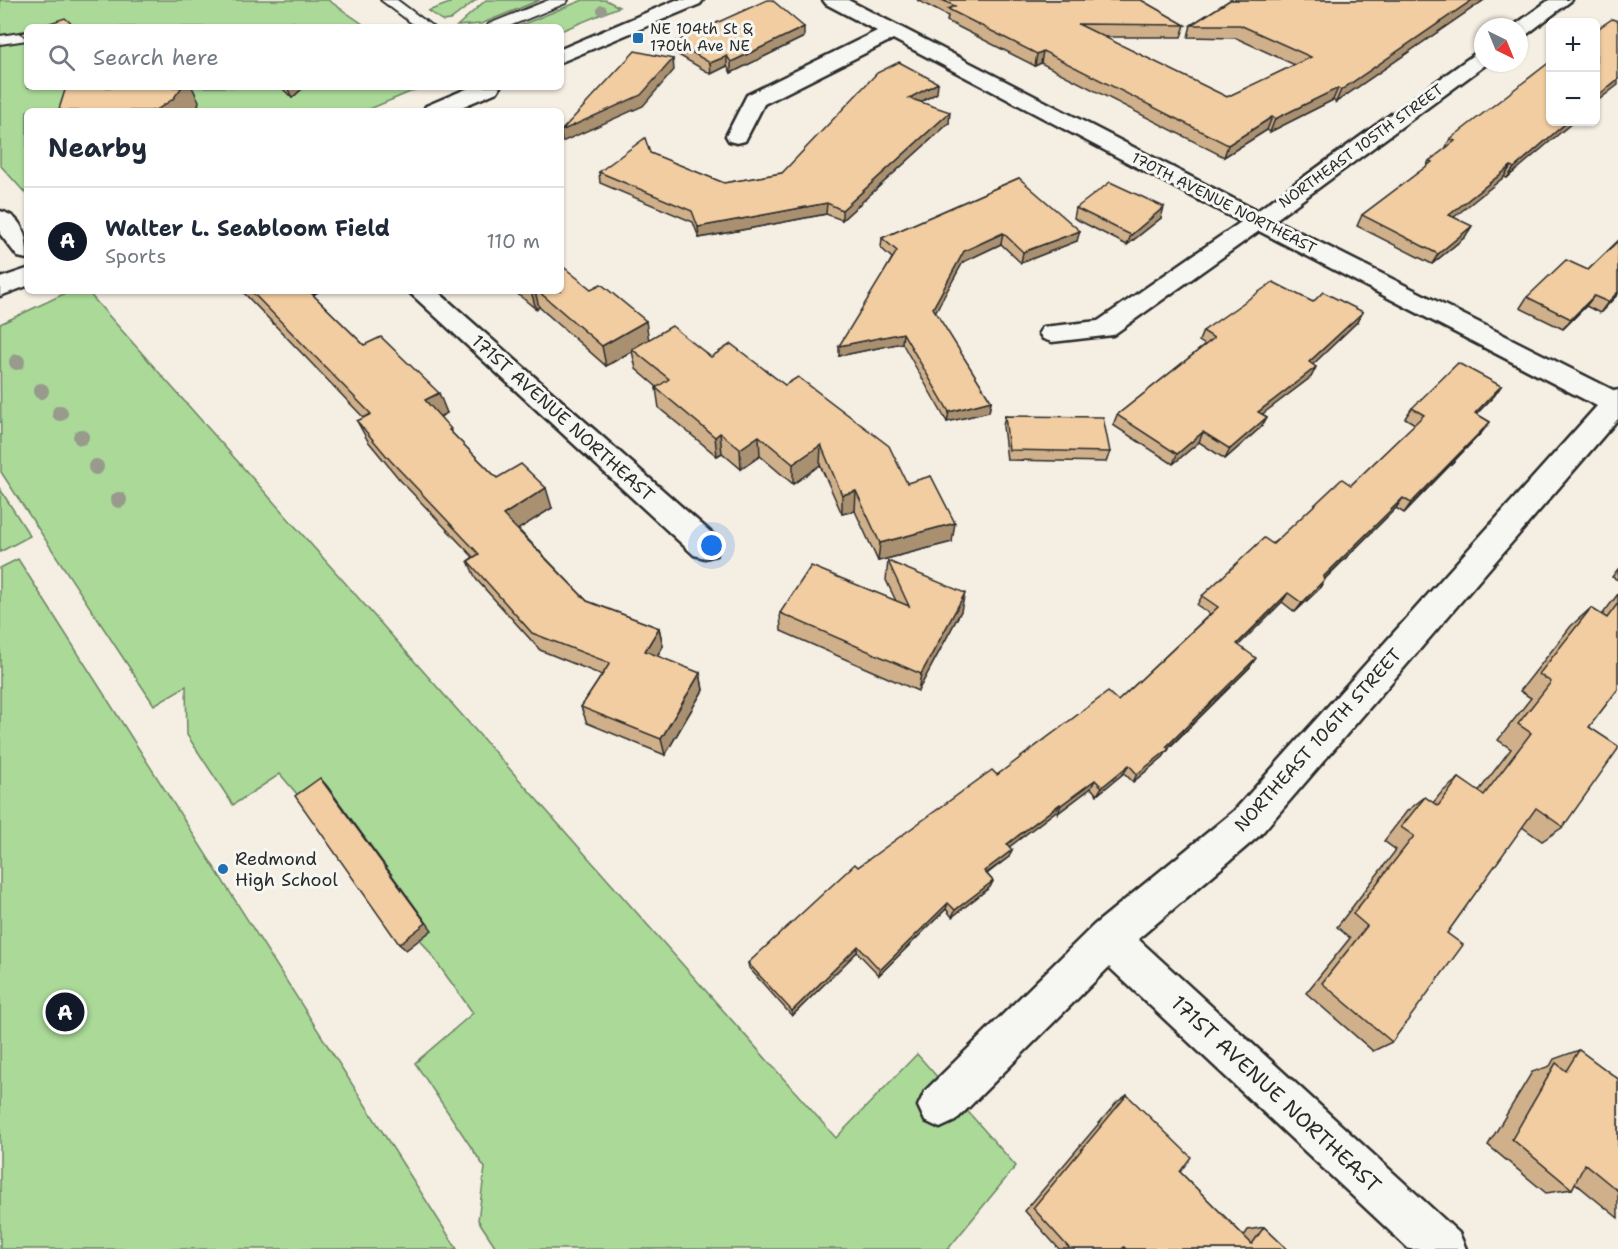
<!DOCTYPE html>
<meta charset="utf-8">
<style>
:root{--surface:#fff;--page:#f6f6f7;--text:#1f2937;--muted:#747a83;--line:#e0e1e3;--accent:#111827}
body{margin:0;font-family:"Shantell Sans",sans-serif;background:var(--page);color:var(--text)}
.controls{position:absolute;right:18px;top:18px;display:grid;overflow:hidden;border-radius:9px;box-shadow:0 2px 4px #0004}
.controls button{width:54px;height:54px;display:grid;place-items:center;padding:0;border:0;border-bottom:2px solid var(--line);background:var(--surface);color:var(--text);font:30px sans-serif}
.compass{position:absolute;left:1474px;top:18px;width:54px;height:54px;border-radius:50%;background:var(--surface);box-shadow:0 2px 4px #0004;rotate:137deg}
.you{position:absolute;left:712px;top:546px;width:21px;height:21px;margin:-15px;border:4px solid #fff;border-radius:50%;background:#1a73e8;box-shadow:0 0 0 9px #1a73e833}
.badge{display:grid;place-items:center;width:39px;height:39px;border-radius:50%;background:var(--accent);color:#fff;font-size:20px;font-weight:700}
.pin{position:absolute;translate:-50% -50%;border:3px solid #fff;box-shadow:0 2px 6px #0006}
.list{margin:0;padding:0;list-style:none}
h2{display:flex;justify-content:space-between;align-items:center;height:78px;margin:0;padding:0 24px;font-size:26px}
h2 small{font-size:20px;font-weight:400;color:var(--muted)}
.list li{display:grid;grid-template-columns:39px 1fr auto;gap:18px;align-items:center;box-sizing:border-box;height:108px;padding:0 24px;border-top:2px solid var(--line)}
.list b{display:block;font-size:22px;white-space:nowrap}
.list p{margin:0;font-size:20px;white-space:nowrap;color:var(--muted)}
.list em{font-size:20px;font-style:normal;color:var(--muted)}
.icon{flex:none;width:33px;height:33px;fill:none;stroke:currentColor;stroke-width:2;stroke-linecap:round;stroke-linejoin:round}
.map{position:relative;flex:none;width:1618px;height:1249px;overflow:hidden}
.search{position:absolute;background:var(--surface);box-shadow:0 2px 4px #0004;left:24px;top:24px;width:540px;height:66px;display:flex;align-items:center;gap:15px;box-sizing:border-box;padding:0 21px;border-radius:9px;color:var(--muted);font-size:22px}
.panel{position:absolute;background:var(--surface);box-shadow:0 2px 4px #0004;left:24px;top:108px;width:540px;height:186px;border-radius:9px}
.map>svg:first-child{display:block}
.green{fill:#aad998;stroke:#6a8262;stroke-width:1.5}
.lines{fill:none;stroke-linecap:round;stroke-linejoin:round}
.lane-casing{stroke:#2b2b2b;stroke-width:4}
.street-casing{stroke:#2b2b2b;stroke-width:5}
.secondary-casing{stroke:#2b2b2b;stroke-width:5}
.lane{fill:#f6f6f2;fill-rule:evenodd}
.street{fill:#f6f6f2;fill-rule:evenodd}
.secondary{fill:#f6f6f2;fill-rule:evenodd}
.tree{fill:#989a8c}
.wall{fill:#cfb08a;stroke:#2b2b2b;stroke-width:1.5}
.shaded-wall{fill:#a99071;stroke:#2b2b2b;stroke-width:1.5}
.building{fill:#f1cda1;stroke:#2b2b2b;stroke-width:1.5}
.poi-dot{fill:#1f6fb2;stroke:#f6f6f2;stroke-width:2}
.labels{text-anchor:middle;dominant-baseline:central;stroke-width:6;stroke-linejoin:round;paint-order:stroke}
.far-poi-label{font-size:15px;fill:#2b2b2b;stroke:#f6f6f2;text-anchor:start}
.far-street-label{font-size:15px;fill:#2b2b2b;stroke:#f6f6f2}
.street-label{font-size:18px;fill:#2b2b2b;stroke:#f6f6f2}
.poi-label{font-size:18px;fill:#2b2b2b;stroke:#f6f6f2;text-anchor:start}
.near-street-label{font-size:21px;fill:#2b2b2b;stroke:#f6f6f2}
</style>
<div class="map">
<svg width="1618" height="1249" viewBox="0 0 1618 1249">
<rect width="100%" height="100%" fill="#f5eee2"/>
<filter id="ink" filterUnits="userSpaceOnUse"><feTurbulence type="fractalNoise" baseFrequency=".0167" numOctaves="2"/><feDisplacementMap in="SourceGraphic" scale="12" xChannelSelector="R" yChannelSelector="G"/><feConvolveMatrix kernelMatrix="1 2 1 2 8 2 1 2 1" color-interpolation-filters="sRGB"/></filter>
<g filter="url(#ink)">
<!-- green -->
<g class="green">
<path d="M 0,0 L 328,0 L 367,27 L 27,27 L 27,87 L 422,87 L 365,111 L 27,111 L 27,195 L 0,165 Z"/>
<path d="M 447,0 L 476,0 L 450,20 L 443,21 L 428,11 L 450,3 Z"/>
<path d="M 486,0 L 540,0 L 481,24 L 457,26 Z"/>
<path d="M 583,0 L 606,0 L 619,7 L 561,31 L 561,27 L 516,27 Z"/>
<path d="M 70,291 L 87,291 L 836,1138 L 917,1054 L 1016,1166 L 948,1249 L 497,1249 L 478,1220 L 485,1168 L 415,1063 L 473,1013 L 420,939 L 280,774 L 233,805 L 187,735 L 186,686 L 154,705 L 1,472 L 0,324 Z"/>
<path d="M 0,489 L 30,536 L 0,552 Z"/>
<path d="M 18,559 L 457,1249 L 0,1249 L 0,568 Z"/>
</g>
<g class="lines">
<!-- lane casing -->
<g class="lane-casing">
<g id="lane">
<path d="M 381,0 L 397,0 L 433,27 L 417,27 Z"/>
<path d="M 549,0 L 568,0 L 566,3 L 507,27 L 487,27 L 489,24 Z"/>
<path d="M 27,32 L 27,40 L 0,44 L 0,36 Z"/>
</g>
</g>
<!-- street casing -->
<g class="street-casing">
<g id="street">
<path d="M 823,0 L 848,0 L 1257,211 L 1476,53 L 1483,51 L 1483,63 L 1488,63 L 1275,220 L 1615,391 L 1618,390 L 1618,419 L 1260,835 L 1138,939 L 1459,1233 L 1466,1249 L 1409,1249 L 1109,967 L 955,1121 L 940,1128 L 925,1121 L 918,1106 L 925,1091 L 1094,925 L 1234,811 L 1597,406 L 1259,231 L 1113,335 L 1052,342 L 1043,339 L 1039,333 L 1043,327 L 1098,321 L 1241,222 L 893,39 L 764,104 L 745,141 L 737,143 L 729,141 L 726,136 L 747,95 L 877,31 L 826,4 Z"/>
<path d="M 1549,0 L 1572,0 L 1526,35 L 1519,37 L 1519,27 L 1512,27 Z"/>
<path d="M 0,211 C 24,217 27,238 27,259 L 18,257 L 0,234 Z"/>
<path d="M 408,291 L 437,291 L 716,537 L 721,546 L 716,555 L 705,558 L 694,555 Z"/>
</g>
</g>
<!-- secondary casing -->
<g class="secondary-casing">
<g id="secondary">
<path d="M 676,0 L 703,0 L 700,4 L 561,62 L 561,49 Z"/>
<path d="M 471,87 L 500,87 L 497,92 L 452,111 L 423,111 L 426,106 Z"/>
<path d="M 27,269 L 27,286 L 0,296 L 0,278 Z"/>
</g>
</g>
<!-- lane -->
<use href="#lane" class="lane"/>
<!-- street -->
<use href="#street" class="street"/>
<!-- secondary -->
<use href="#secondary" class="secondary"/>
</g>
<!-- trees -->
<g class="tree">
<circle cx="602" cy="10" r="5"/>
<circle cx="17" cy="362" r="8"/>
<circle cx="41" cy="391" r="8"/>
<circle cx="60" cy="413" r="8"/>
<circle cx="81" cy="437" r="8"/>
<circle cx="96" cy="467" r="8"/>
<circle cx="119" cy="500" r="8"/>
</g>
<!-- wall -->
<g class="wall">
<path d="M 917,0 L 1141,0 L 1185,25 L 1181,37 L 1103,37 L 1227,97 L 1295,65 L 1236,38 L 1188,37 L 1191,25 L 1230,0 L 1484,0 L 1336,102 L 1333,100 L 1270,132 L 1267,130 L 1224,157 L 1041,63 L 1035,66 L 947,21 L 948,16 Z"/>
<path d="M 804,37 L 731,73 L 727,66 L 711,74 L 675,53 L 674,42 Z"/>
<path d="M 266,87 L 304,87 L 292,98 L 282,88 Z"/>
<path d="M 937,93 L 920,102 L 949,123 L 842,220 L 826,214 L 699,238 L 693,222 L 600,183 L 599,172 L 650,153 L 724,183 L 782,173 Z"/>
<path d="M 1551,122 L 1507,178 L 1504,177 L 1453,217 L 1465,237 L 1432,264 L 1357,226 L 1362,215 L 1426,167 L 1429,161 L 1445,149 L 1450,139 Z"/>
<path d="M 1019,178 L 1077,241 L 1021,263 L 1001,244 L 963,262 L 935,312 L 991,401 L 989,412 L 947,422 L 902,343 L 839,356 L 892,258 L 881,248 L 882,238 Z"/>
<path d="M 1076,208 L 1161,218 L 1127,245 L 1074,218 Z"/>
<path d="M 1618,241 L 1618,294 L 1600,313 L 1586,306 L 1563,329 L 1520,308 L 1527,297 L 1588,270 Z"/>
<path d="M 242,291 L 318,291 L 318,292 L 313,295 L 364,345 L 447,413 L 440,417 L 453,434 L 497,478 L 552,508 L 518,529 L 587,601 L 659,628 L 663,646 L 657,656 L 700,673 L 703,690 L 665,755 L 587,723 L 581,707 L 602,675 L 540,650 L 476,579 L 468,561 L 473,557 L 400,480 L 368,441 L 357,421 L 364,418 Z"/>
<path d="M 514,291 L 561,291 L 649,339 L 711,357 L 907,483 L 952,542 L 878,561 L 855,511 L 842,514 L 820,465 L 793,484 L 760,456 L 741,469 L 722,453 L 717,456 L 659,408 L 656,388 L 657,387 L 636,369 L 632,351 L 606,366 L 539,307 L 536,309 Z"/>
<path d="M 1313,302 L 1363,312 L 1357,322 L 1312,365 L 1316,367 L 1311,377 L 1262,414 L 1267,417 L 1261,427 L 1225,459 L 1199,442 L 1173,464 L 1113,425 L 1117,415 L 1205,345 L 1199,341 L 1203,331 Z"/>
<path d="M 1501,386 L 1494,396 L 1476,414 L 1490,422 L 1482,432 L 1404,513 L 1396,508 L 1325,579 L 1319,589 L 1295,612 L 1282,602 L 1238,645 L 1250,667 L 1168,749 L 1163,757 L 1133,782 L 1124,773 L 1097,795 L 1091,788 L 1058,813 L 1056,811 L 1009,847 L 1009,857 L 987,874 L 993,881 L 990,887 L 952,917 L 946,909 L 879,975 L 857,952 L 792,1016 L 749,968 L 748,963 L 858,867 L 997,775 L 1118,701 L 1210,614 L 1197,605 L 1202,596 L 1351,485 L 1415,424 L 1405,418 L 1412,408 Z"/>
<path d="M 1005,416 L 1110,452 L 1106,462 L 1007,460 L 1003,426 Z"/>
<path d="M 888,561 L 961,611 L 918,691 L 781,631 L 780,613 L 896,601 L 886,580 Z"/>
<path d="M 1618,569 L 1618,580 L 1612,577 Z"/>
<path d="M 1618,594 L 1618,689 L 1589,727 L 1563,827 L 1542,841 L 1522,827 L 1447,933 L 1392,1042 L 1373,1051 L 1306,993 L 1350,938 L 1337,927 L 1396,850 L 1384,841 L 1407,811 L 1425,797 L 1433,803 L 1441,793 L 1459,778 L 1478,792 L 1511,749 L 1498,740 L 1531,698 L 1520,691 L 1571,626 L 1591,608 L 1602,615 Z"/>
<path d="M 1579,1050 L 1618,1079 L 1618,1218 L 1575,1183 L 1572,1189 L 1546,1193 L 1488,1145 L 1532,1072 L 1550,1066 L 1554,1059 Z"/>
<path d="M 1127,1095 L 1180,1172 L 1244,1236 L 1248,1230 L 1264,1227 L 1287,1249 L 1059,1249 L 1025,1211 L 1117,1102 Z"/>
</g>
<!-- shaded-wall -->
<g class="shaded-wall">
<path d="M 1472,0 L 1484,0 L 1336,102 L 1341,90 Z"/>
<path d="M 804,27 L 804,37 L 731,73 L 731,62 Z"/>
<path d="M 1043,51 L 1041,63 L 1035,66 L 1037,54 Z"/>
<path d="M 727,56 L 727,66 L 711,74 L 710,63 Z"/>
<path d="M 673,59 L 674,70 L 643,106 L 562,142 L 561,131 Z"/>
<path d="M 1618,79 L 1618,85 L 1596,102 L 1596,97 Z"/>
<path d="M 938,83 L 937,93 L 908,109 L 909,98 Z"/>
<path d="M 182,87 L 192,87 L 199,101 L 197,111 L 151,111 Z"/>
<path d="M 287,87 L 304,87 L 292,98 Z"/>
<path d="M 1338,88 L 1333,100 L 1270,132 L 1275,119 Z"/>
<path d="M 950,112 L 949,123 L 842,220 L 842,210 Z"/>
<path d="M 1272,117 L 1267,130 L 1224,157 L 1228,145 Z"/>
<path d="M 1567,122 L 1573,122 L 1507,178 L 1514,168 Z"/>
<path d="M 1511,166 L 1504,177 L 1443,226 L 1449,215 Z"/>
<path d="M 827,203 L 826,214 L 699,238 L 698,227 Z"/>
<path d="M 1164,207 L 1161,218 L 1127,245 L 1131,235 Z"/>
<path d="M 1472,226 L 1465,237 L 1432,264 L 1438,254 Z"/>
<path d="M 1080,231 L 1077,241 L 1021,263 L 1023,252 Z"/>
<path d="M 1003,233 L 1001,244 L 963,262 L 932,318 L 933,308 L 964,251 Z"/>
<path d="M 302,291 L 318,291 L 318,292 L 306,298 Z"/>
<path d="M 531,291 L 535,291 L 539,307 L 536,309 Z"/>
<path d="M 1618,292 L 1618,294 L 1600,313 L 1608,302 Z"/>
<path d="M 1594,296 L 1586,306 L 1563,329 L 1571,319 Z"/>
<path d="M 1363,312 L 1357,322 L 1304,373 L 1309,362 Z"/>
<path d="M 646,321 L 649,341 L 632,349 L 632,351 L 606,366 L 602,346 Z"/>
<path d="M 903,333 L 902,343 L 839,356 L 839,346 Z"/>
<path d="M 1316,367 L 1311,377 L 1252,422 L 1258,412 Z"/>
<path d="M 1501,386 L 1494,396 L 1467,424 L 1475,413 Z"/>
<path d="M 439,393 L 447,413 L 433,420 L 425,400 Z"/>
<path d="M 991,401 L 989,412 L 947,422 L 949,412 Z"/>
<path d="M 1267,417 L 1261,427 L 1225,459 L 1230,449 Z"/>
<path d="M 1490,422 L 1482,432 L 1404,513 L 1411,503 Z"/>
<path d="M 1203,432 L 1199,442 L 1173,464 L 1177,454 Z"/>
<path d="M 720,433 L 722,453 L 717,456 L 715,437 Z"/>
<path d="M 759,436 L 760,456 L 741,469 L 740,449 Z"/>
<path d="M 821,445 L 820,465 L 793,484 L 793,464 Z"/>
<path d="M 546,488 L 552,508 L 511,534 L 503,515 Z"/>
<path d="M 856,491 L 855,511 L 842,514 L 842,495 Z"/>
<path d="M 1403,498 L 1396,508 L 1316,587 L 1323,577 Z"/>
<path d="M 955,523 L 952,542 L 878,561 L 880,543 Z"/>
<path d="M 1325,579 L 1319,589 L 1295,612 L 1302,603 Z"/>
<path d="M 965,593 L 961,611 L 918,691 L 921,674 Z"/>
<path d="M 1288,593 L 1282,602 L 1231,653 L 1237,644 Z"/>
<path d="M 659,628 L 663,646 L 649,669 L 645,651 Z"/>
<path d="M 1256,658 L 1250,667 L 1163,753 L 1169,749 L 1163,757 L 1133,782 L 1137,774 L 1166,747 Z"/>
<path d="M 700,673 L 703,690 L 665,755 L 661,739 Z"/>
<path d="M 1129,765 L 1124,773 L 1097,795 L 1102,787 Z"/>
<path d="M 320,778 L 327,786 L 432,930 L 406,950 L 399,944 Z"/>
<path d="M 1095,780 L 1091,788 L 1058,813 L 1061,805 Z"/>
<path d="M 1060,804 L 1056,811 L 1004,851 L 1007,844 Z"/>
<path d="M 1012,850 L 1009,857 L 981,877 L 984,871 Z"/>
<path d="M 993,881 L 990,887 L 952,917 L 955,910 Z"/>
<path d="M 948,903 L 946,909 L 879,975 L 880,970 Z"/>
<path d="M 858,946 L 857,952 L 792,1016 L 792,1011 Z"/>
</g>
<!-- building -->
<g class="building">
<path d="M 767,0 L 772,0 L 804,27 L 731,62 L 727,56 L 710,63 L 674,42 Z"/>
<path d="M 942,0 L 1141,0 L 1185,25 L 1078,24 L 1227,97 L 1311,57 L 1240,25 L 1191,25 L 1230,0 L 1472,0 L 1341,90 L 1338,88 L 1275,119 L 1272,117 L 1228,145 L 1043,51 L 1037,54 L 948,9 L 955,6 Z"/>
<path d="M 65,18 L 75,27 L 38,27 Z"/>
<path d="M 1612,19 L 1618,21 L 1618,79 L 1596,97 L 1596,30 Z"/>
<path d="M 286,22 L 301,23 L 313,27 L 261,27 Z"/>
<path d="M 27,31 L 27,39 L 21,33 Z"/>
<path d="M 635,51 L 673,59 L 641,95 L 561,131 Z"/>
<path d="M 1551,61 L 1551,122 L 1567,122 L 1514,168 L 1511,166 L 1449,215 L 1472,226 L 1438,254 L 1362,215 L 1432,162 L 1429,161 L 1455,141 L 1450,139 Z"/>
<path d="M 899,62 L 938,83 L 909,98 L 950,112 L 842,210 L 827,203 L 698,227 L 692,211 L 599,172 L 645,138 L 650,153 L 724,183 L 782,173 L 877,73 Z"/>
<path d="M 66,87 L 182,87 L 173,99 L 158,109 L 151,111 L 63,111 L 59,109 Z"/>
<path d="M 1019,178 L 1080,231 L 1023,252 L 1003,233 L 964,251 L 933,308 L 991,401 L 949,412 L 903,333 L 839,346 L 897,251 L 882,238 Z"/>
<path d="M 1110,182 L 1164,207 L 1131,235 L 1076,208 Z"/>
<path d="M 1618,241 L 1618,292 L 1608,302 L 1594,296 L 1571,319 L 1527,297 L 1566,260 L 1588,270 Z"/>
<path d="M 561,265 L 591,289 L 601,284 L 646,321 L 602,346 L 538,291 L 561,291 Z"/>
<path d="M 1273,282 L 1313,302 L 1323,292 L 1363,312 L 1309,362 L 1316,367 L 1258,412 L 1267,417 L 1230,449 L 1203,432 L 1177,454 L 1117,415 L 1214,338 L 1203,331 Z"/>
<path d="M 251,291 L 309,291 L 364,345 L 381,337 L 439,393 L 425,400 L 451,429 L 449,430 L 497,478 L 521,464 L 546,488 L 503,515 L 587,601 L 659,628 L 645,651 L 700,673 L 661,739 L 581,707 L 610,663 L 532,633 L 468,561 L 479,554 L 390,460 L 357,421 L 371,414 Z"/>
<path d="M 672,326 L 711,357 L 731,344 L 785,385 L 798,377 L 889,446 L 907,483 L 931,476 L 955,523 L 880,543 L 856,491 L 842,495 L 821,445 L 793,464 L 759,436 L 740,449 L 720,433 L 715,437 L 656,388 L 669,379 L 632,349 Z"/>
<path d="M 1458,363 L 1501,386 L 1475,413 L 1490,422 L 1411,503 L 1403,498 L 1323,577 L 1325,579 L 1302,603 L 1288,593 L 1237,644 L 1256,658 L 1166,747 L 1169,749 L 1137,774 L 1129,765 L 1102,787 L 1095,780 L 1061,805 L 1060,804 L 1007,844 L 1012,850 L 984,871 L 993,881 L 955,910 L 948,903 L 880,970 L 858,946 L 792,1011 L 748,963 L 855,864 L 858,867 L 992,770 L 997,775 L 1108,692 L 1118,701 L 1218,607 L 1202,596 L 1264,538 L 1273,544 L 1342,479 L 1351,485 L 1424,415 L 1412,408 Z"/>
<path d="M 1005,416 L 1103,417 L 1110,452 L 1009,450 Z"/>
<path d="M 888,561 L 965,593 L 921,674 L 780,613 L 811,566 L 909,606 Z"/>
<path d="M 1618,603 L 1618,689 L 1589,727 L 1618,746 L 1618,749 L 1563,827 L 1536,808 L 1447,933 L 1463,945 L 1392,1042 L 1322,983 L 1367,926 L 1353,914 L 1414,836 L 1401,827 L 1425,797 L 1438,806 L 1459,778 L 1484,795 L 1531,733 L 1518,724 L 1551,682 L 1539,674 L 1591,608 L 1607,618 Z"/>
<path d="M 320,778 L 426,923 L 399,944 L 295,796 Z"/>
<path d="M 1579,1050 L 1618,1079 L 1618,1191 L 1585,1164 L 1572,1189 L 1512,1139 L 1556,1063 L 1566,1071 Z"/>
<path d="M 1127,1095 L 1191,1157 L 1180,1172 L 1252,1244 L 1264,1227 L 1287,1249 L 1126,1249 L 1124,1247 L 1122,1249 L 1070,1249 L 1033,1208 Z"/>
</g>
</g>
<!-- markers -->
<g class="poi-dot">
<rect x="632" y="32" width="12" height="12" rx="3"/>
<circle cx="223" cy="869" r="6"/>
</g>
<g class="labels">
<!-- far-poi labels -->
<g class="far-poi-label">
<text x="650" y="29">NE 104th St &amp;<tspan x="650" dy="17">170th Ave NE</tspan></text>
</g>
<!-- far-street labels -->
<g class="far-street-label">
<text transform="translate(1361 146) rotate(-36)">NORTHEAST 105TH STREET</text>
<text transform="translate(1224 203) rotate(27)">170TH AVENUE NORTHEAST</text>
</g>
<!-- street labels -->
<g class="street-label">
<text transform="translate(563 418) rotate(42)">171ST AVENUE NORTHEAST</text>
<text transform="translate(1318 740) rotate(-48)">NORTHEAST 106TH STREET</text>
</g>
<!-- poi labels -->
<g class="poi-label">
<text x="235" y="859">Redmond<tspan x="235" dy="21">High School</tspan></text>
</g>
<!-- near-street labels -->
<g class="near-street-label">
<text transform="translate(1276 1094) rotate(43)">171ST AVENUE NORTHEAST</text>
</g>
</g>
</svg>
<div class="controls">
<button>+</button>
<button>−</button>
</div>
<svg class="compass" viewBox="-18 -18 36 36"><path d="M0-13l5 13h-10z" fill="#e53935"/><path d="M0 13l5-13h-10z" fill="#747a83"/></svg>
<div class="you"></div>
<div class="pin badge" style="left:65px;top:1012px">A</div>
<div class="search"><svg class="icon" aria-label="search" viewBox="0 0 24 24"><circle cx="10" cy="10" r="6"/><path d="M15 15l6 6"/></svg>Search here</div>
<section class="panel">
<h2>Nearby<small></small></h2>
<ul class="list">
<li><span class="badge">A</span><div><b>Walter L. Seabloom Field</b><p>Sports</p></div><em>110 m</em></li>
</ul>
</section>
</div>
